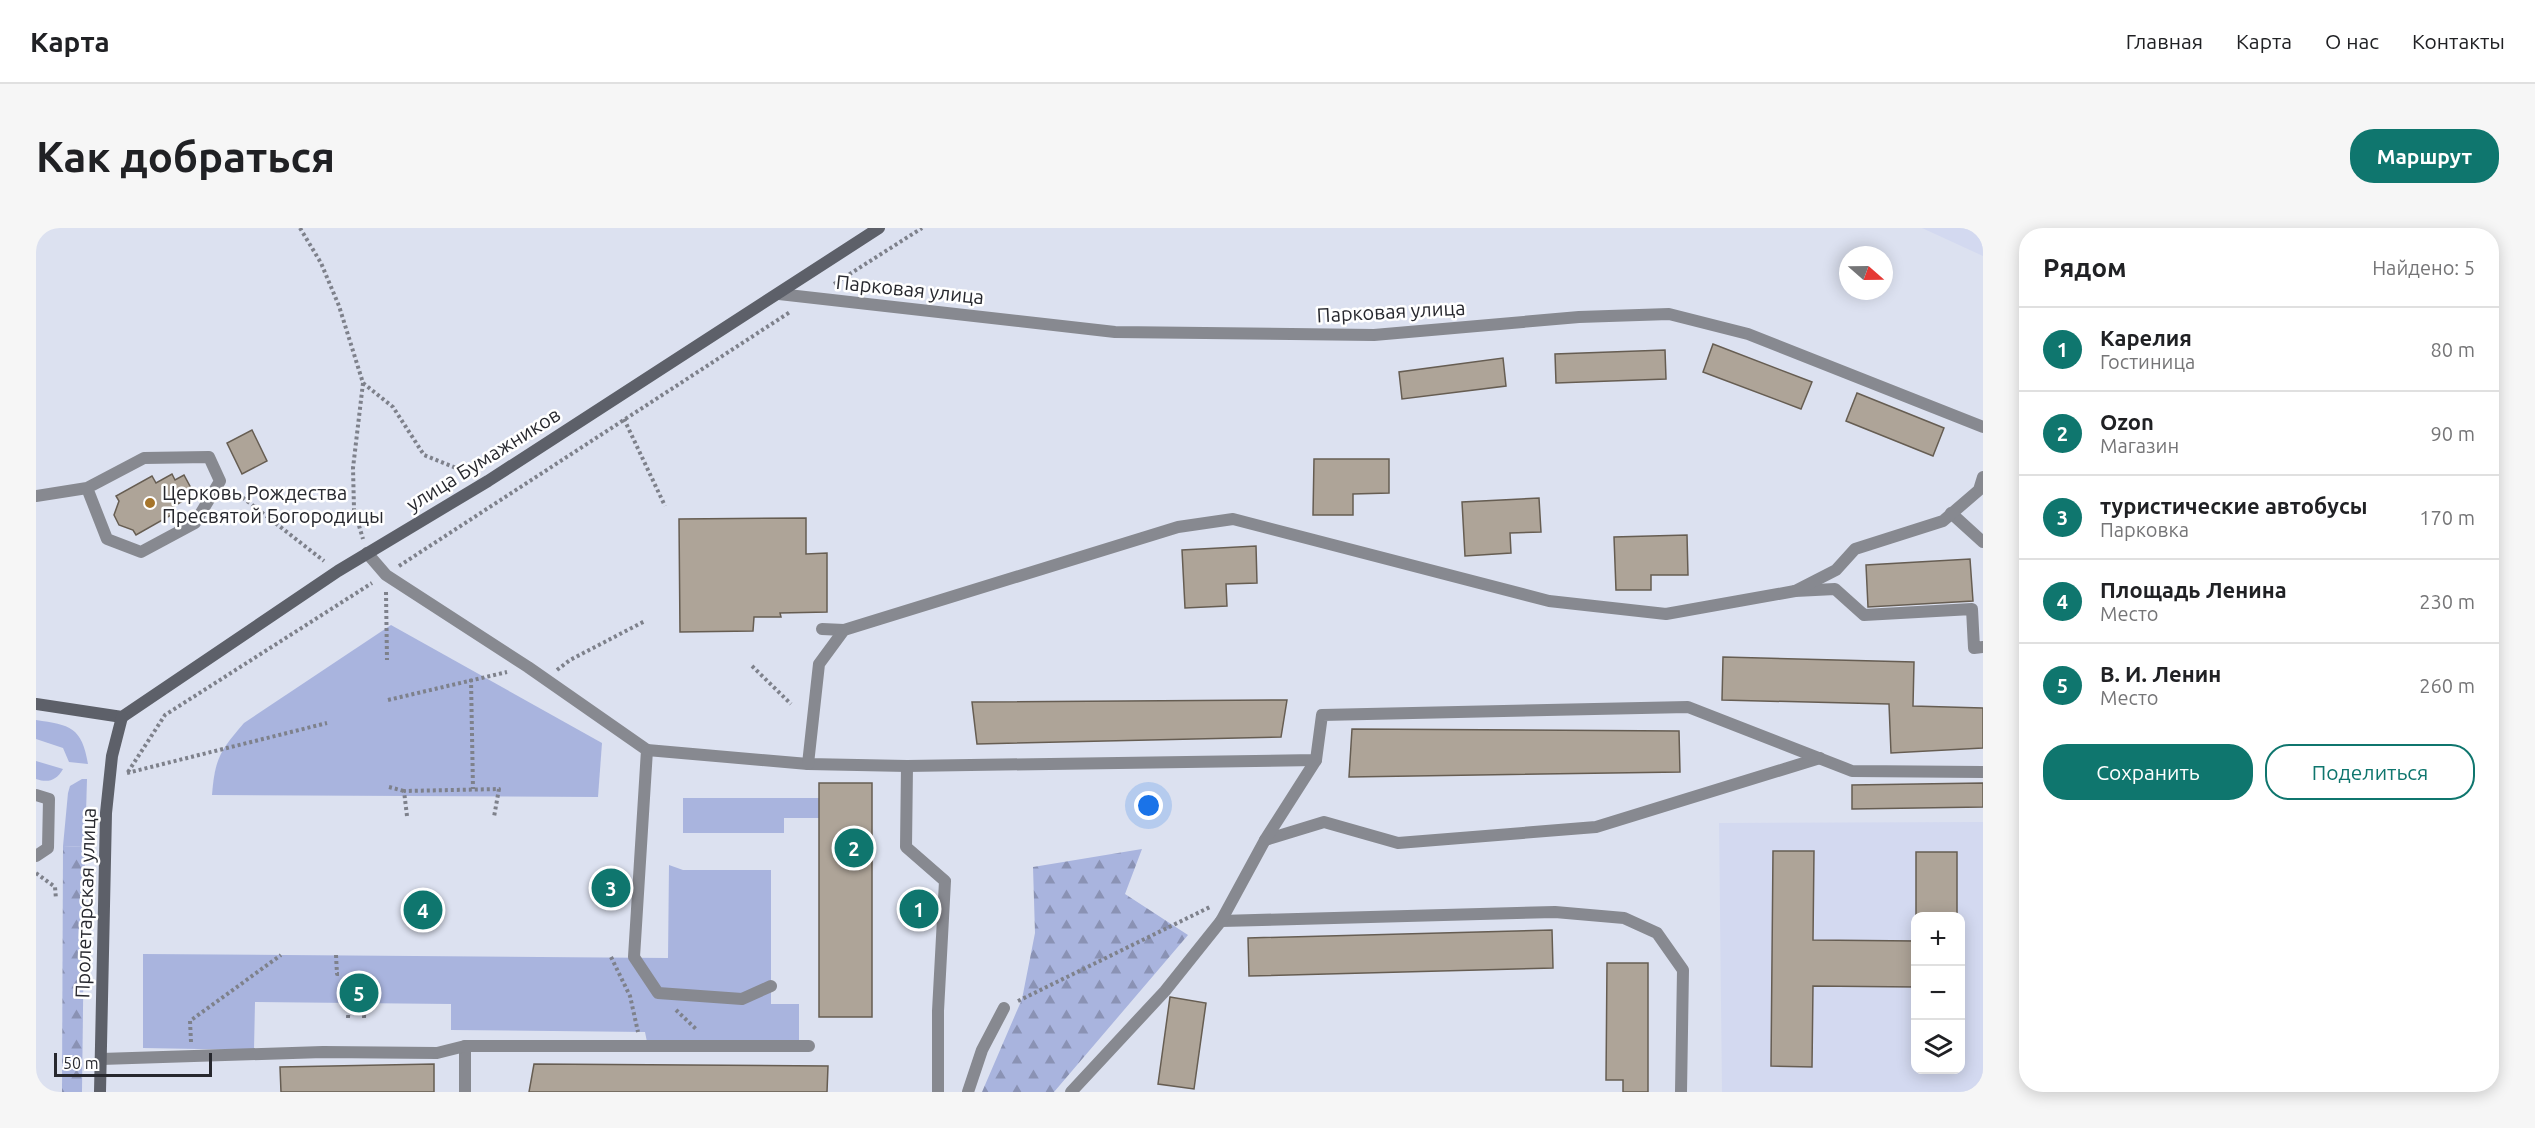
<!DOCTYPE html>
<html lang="ru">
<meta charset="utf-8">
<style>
:root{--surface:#fff;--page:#f6f6f6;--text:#202124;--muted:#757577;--line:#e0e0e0;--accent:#0f766e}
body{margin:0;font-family:Ubuntu,sans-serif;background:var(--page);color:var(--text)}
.controls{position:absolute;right:18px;bottom:18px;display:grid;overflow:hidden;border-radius:12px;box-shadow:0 3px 15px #0003}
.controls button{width:54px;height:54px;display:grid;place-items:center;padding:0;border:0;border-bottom:2px solid var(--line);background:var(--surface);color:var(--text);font:30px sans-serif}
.compass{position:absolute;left:1803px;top:18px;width:54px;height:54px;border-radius:50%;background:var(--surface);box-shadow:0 3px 15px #0003;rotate:110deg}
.scale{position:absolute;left:18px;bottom:15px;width:158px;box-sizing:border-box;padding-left:6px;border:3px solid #27282e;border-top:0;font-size:16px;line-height:21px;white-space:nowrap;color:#27282e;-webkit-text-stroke:4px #fff;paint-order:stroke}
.you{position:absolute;left:1113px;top:578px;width:21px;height:21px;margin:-15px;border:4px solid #fff;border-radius:50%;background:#1a73e8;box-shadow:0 0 0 9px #1a73e833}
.badge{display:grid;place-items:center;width:39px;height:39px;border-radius:50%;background:var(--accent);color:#fff;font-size:20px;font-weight:700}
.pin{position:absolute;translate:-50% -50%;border:3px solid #fff;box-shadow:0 2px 6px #0006}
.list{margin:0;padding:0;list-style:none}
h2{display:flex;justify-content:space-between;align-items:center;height:78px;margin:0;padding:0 24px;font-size:26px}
h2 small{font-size:20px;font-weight:400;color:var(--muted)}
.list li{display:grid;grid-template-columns:39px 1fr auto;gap:18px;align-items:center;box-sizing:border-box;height:84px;padding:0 24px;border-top:2px solid var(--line)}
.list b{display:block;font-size:22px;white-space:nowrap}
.list p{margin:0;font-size:20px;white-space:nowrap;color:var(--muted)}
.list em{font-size:20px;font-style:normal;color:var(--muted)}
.actions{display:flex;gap:12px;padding:18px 24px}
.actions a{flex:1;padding:14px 0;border:2px solid var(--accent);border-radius:24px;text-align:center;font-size:21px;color:var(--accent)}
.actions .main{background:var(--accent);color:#fff}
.icon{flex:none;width:33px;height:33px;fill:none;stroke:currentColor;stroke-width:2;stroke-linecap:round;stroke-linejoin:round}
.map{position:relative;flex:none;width:1947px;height:864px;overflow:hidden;border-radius:24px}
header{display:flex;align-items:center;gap:36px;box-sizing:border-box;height:84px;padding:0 30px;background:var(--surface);border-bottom:2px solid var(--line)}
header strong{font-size:28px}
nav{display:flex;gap:33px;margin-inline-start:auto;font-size:21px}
.intro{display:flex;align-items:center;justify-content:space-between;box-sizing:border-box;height:144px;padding:0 36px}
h1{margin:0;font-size:42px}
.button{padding:15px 27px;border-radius:24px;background:var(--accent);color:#fff;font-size:21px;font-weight:700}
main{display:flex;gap:36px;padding:0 36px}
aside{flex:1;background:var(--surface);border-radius:24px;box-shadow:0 3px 15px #0003}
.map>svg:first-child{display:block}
.built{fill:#d3d9f0;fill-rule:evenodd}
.green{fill:#a9b4de}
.forest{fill:url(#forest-firs)}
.building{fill:#aea498;stroke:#665d52;stroke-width:1.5}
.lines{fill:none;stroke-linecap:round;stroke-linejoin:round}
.path{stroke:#7e818b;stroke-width:4;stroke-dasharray:3 3;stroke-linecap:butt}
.lane{stroke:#878990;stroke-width:12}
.street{stroke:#878990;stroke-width:12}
.secondary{stroke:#5d6069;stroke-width:12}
.poi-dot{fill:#a6752b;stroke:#fff;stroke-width:2}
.labels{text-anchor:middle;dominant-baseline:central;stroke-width:5;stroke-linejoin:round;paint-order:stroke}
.street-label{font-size:20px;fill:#27282e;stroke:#fff}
.poi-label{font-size:20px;fill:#27282e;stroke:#fff;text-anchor:start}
</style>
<header>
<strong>Карта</strong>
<nav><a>Главная</a><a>Карта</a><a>О нас</a><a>Контакты</a></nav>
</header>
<div class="intro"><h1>Как добраться</h1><a class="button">Маршрут</a></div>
<main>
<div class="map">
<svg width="1947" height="864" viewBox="0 0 1947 864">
<defs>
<pattern id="forest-firs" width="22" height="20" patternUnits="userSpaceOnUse" patternTransform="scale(1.5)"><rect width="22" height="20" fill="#a9b4de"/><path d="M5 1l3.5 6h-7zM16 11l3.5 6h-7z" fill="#8a92b4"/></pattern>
</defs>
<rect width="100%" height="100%" fill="#dce1f0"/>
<!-- built -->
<g class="built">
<path d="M 1886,0 L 1947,0 L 1947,28 Z"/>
<path d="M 1947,594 L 1947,864 L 1686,864 L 1683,595 ZM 1880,688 L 1924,688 L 1924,842 L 1880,842 Z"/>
</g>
<!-- green -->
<g class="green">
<path d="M 355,397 L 566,515 L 562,569 L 176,567 C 179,530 184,523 208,495 Z"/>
<path d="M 0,492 C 34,497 46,499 52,536 L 33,534 L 27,520 L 0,511 Z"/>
<path d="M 0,533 L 27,541 C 20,553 12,555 0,551 Z"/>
<path d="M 46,551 L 51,551 L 49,619 L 27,618 L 32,565 L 34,558 Z"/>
<path d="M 647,570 L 783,570 L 783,590 L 748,590 L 748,605 L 647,605 Z"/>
<path d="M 633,637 L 647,642 L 735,642 L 735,776 L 763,776 L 763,813 L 611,814 L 609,804 L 415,802 L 415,776 L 219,774 L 218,822 L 107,820 L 107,726 L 632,730 Z"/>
</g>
<!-- forest -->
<g class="forest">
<path d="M 27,618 L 49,619 L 46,864 L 26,864 Z"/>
<path d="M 1106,621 L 1089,666 L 1152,707 L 1018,864 L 946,864 L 986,771 L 999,705 L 997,639 Z"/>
</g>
<!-- building -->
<g class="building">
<path d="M 1677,116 L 1776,154 L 1765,181 L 1667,144 Z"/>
<path d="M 1629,122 L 1630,151 L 1520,155 L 1519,126 Z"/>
<path d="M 1467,130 L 1470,158 L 1366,171 L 1363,144 Z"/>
<path d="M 1821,165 L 1908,200 L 1897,228 L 1810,193 Z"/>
<path d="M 216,202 L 231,233 L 206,246 L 191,215 Z"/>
<path d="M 1278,231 L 1353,231 L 1353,265 L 1317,266 L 1317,287 L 1277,287 Z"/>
<path d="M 136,246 L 139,252 L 148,247 L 156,262 L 147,267 L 149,272 L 134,280 L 137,286 L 100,307 L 97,302 L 83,297 L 78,287 L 83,273 L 80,268 L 116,248 L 120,255 Z"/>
<path d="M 1503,270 L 1505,304 L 1474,305 L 1475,325 L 1429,328 L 1426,274 Z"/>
<path d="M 770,290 L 770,326 L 791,325 L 791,384 L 744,385 L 745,389 L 718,389 L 717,403 L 644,404 L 643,291 Z"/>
<path d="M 1651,307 L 1652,347 L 1615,347 L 1615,362 L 1580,362 L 1578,309 Z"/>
<path d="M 1220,318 L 1221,355 L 1190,356 L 1191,378 L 1149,380 L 1146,322 Z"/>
<path d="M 1934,331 L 1937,373 L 1832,379 L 1830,337 Z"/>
<path d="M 1687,429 L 1878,434 L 1877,478 L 1947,480 L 1947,520 L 1855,525 L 1853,476 L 1686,472 Z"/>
<path d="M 1251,472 L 1245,509 L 941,516 L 936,474 Z"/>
<path d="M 1316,501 L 1643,503 L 1644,544 L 1313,549 Z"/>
<rect x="783" y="555" width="53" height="234"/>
<path d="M 1947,555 L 1947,579 L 1816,581 L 1816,557 Z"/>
<path d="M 1737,623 L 1778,623 L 1777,712 L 1880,713 L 1880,759 L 1777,758 L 1776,839 L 1735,838 Z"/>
<rect x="1880" y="624" width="41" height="64"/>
<path d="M 1516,702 L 1517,740 L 1213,748 L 1212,710 Z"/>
<path d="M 1571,735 L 1612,735 L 1612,864 L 1587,864 L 1587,852 L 1570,852 Z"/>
<path d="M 1134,769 L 1170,775 L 1158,861 L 1122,856 Z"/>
<path d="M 398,836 L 398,864 L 245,864 L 244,839 Z"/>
<path d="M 498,836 L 792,838 L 791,864 L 493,864 Z"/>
</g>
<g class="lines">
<!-- path -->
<g class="path">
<path d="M 264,0 L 285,35 L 303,78 L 327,155 L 317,240 L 318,281 L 327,311"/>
<path d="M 798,56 L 886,0"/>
<path d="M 327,155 L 357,179 L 388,227 L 435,246"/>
<path d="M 588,191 L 629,278"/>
<path d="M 197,262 L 288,333"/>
<path d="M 363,338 L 754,84"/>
<path d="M 350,364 L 351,432"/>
<path d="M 716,438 L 755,476"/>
<path d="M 521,442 L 534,432 L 609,393"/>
<path d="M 435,451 L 437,561"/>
<path d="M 352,472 L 471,444"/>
<path d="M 92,544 L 129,487 L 336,355"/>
<path d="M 91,545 L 291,495"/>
<path d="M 353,559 L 368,563"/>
<path d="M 371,588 L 368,563 L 463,561 L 458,589"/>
<path d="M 0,645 L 19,659 L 20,671"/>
<path d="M 300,727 L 301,746 L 306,746"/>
<path d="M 575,729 L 594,768 L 602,804"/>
<path d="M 982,773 L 1174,679"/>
<path d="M 640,782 L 661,802"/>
<path d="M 312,790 L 313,771"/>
<path d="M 328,790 L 329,771"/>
<path d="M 155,814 L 154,793 L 245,727"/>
</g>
<!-- lane -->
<g class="lane">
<path d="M 0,268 L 51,260 L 108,230 L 173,229 L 184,253 L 159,295 L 105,324 L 71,311 L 51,260"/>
<path d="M 1915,285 L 1947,314"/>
<path d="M 331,325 L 350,347 L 492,439 L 611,522 L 598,729 L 622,765 L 706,771 L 735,758"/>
<path d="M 1759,363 L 1799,361 L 1828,387 L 1936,381 L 1938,420 L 1947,419"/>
<path d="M 786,401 L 808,402"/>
<path d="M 871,538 L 870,619 L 909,653 L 902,783 L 902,864"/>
<path d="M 0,567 L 13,571 L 12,620 L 0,628"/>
<path d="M 1229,612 L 1288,594 L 1362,615 L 1560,599 L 1784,530"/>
<path d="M 1185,693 L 1519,684 L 1588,690 L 1621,705 L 1647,742 L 1645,864"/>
<path d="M 429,818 L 429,864"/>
<path d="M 65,831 L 287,824 L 401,825 L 429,818 L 773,818"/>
<path d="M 932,864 L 946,822 L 968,780"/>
<path d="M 1035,864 L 1129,763 L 1185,693 L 1229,612 L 1280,532"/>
</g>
<!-- street -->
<g class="street">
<path d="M 743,66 L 1079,104 L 1338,107 L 1543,89 L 1633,86 L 1712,106 L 1947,199"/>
<path d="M 611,522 L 772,536 L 871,538 L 1280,532 L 1286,487 L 1652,479 L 1816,543 L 1947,544"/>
<path d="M 772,536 L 783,436 L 808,402 L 1142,299 L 1197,291 L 1513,373 L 1630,386 L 1759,363 L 1800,342 L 1819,321 L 1907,293 L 1943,262 L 1947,249"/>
</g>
<!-- secondary -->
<g class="secondary">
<path d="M 0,476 L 86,489 L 302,343 L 452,253 L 843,0"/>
<path d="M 64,864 L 70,585 L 76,528 L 86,489"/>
</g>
</g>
<!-- markers -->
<circle class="poi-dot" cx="114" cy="275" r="6"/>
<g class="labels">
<!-- street labels -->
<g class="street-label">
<text transform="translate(874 61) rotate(6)">Парковая улица</text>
<text transform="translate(1355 83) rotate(-3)">Парковая улица</text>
<text transform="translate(447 231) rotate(-32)">улица Бумажников</text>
<text transform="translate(49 675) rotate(-88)">Пролетарская улица</text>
</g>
<!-- poi labels -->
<g class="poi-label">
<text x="126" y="264">Церковь Рождества<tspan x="126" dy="23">Пресвятой Богородицы</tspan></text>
</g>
</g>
</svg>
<div class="controls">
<button>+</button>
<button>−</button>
<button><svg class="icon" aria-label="layers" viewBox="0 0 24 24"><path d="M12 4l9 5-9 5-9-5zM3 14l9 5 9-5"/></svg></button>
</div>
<svg class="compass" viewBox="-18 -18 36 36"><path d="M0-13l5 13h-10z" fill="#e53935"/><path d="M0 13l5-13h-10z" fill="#757577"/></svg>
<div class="scale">50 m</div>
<div class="you"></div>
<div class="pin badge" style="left:883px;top:681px">1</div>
<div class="pin badge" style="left:818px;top:620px">2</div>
<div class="pin badge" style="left:575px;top:660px">3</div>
<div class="pin badge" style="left:387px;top:682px">4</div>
<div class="pin badge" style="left:323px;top:765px">5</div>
</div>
<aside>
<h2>Рядом<small>Найдено: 5</small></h2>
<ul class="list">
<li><span class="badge">1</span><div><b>Карелия</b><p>Гостиница</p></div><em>80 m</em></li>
<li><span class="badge">2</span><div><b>Ozon</b><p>Магазин</p></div><em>90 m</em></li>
<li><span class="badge">3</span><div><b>туристические автобусы</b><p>Парковка</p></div><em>170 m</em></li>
<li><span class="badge">4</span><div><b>Площадь Ленина</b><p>Место</p></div><em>230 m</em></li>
<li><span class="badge">5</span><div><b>В. И. Ленин</b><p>Место</p></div><em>260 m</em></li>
</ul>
<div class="actions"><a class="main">Сохранить</a><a>Поделиться</a></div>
</aside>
</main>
